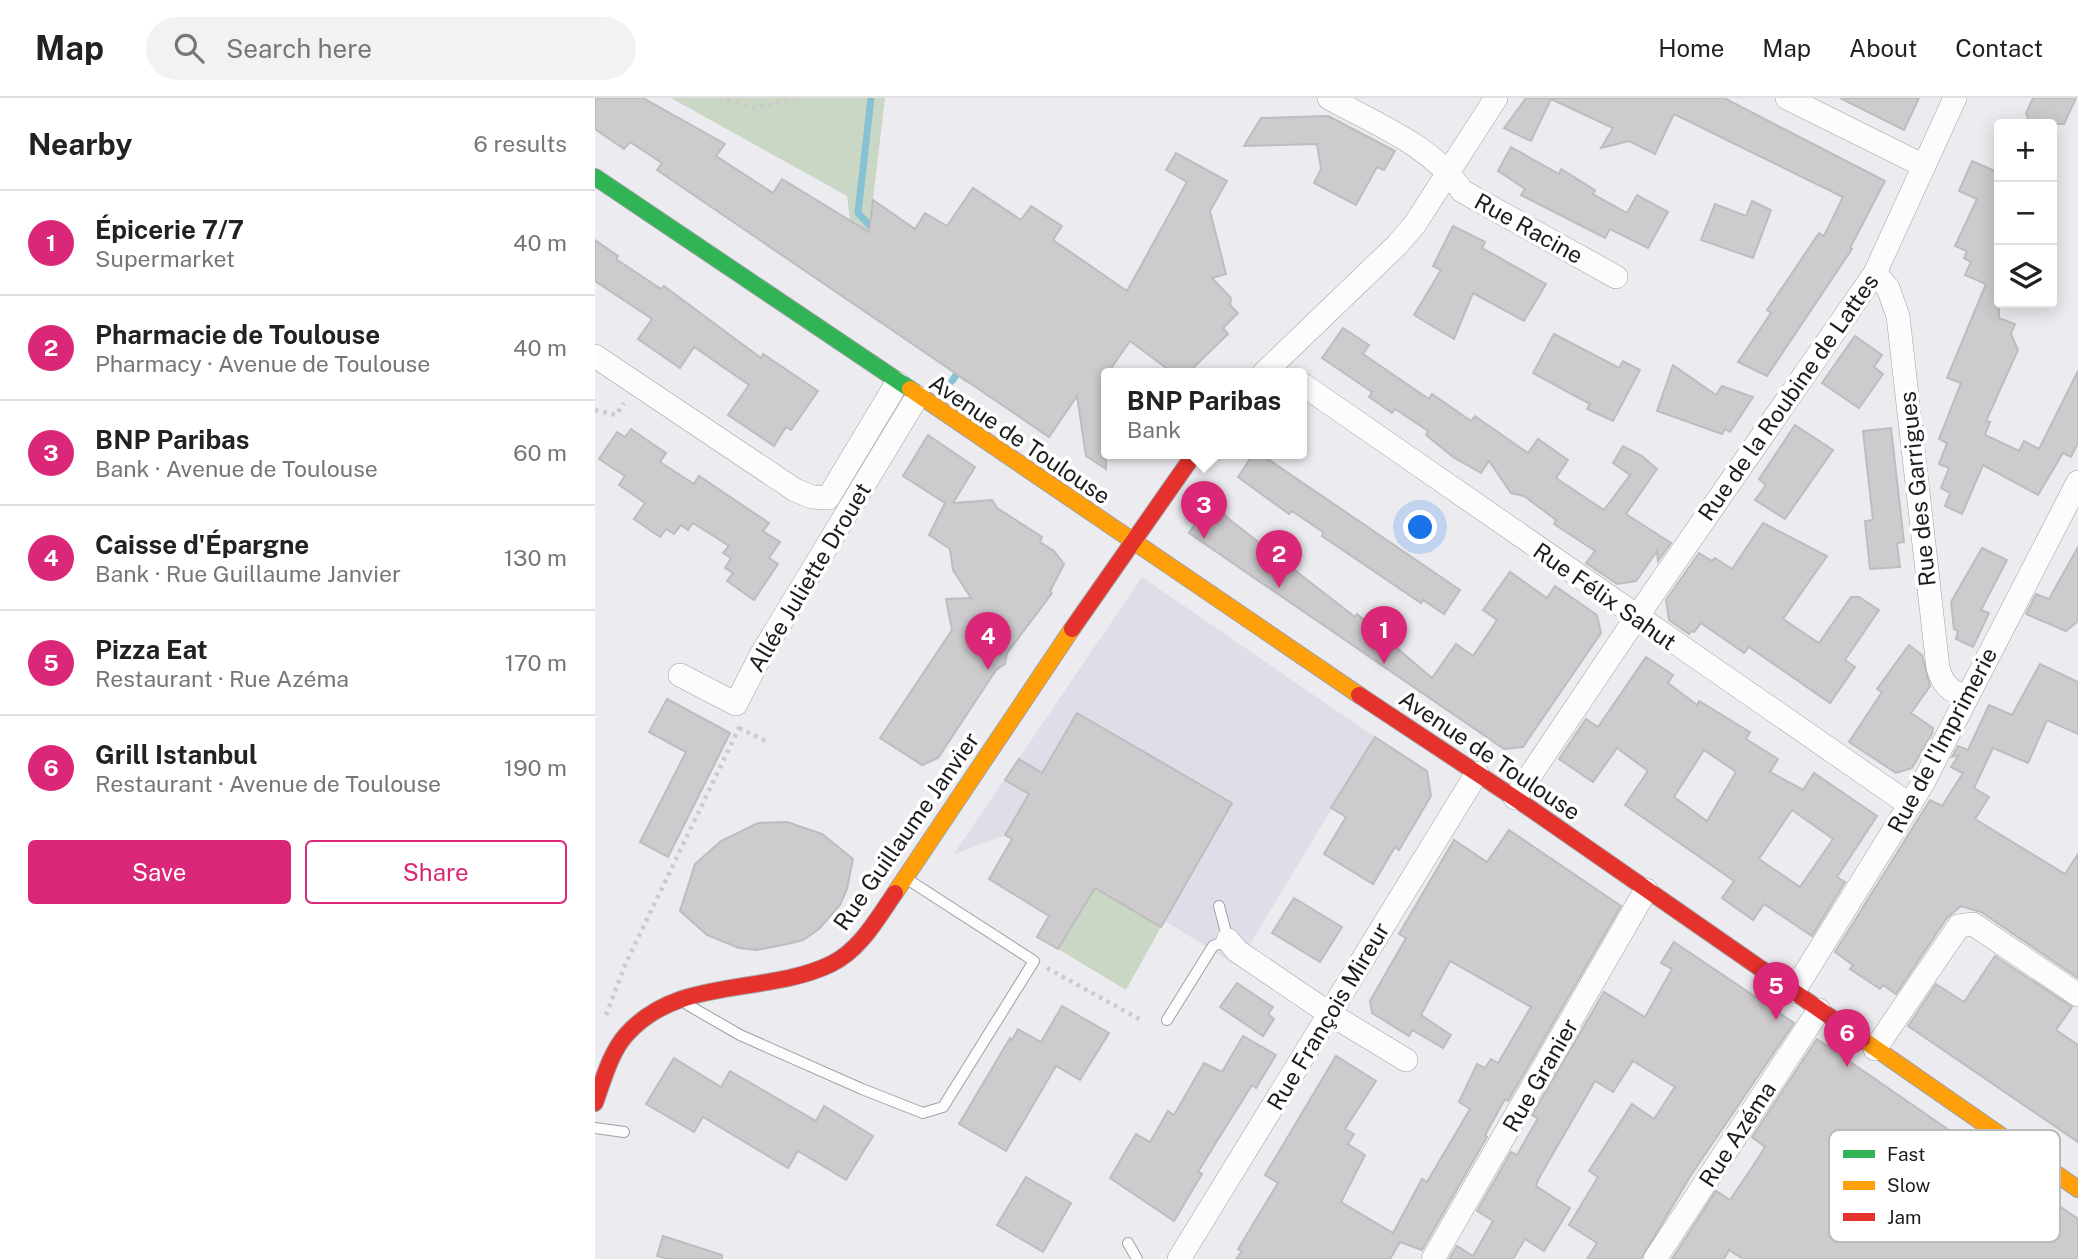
<!DOCTYPE html>
<meta charset="utf-8">
<style>
:root{--surface:#fff;--page:#f2f2f2;--text:#222;--muted:#767676;--line:#e0e0e0;--accent:#db2777}
body{margin:0;font-family:"Public Sans",sans-serif;background:var(--page);color:var(--text)}
.controls{position:absolute;right:21px;top:21px;display:grid;overflow:hidden;border-radius:7px;box-shadow:0 4px 18px #0003}
.controls button{width:63px;height:63px;display:grid;place-items:center;padding:0;border:0;border-bottom:2px solid var(--line);background:var(--surface);color:var(--text);font:35px sans-serif}
.you{position:absolute;left:826px;top:430px;width:24px;height:24px;margin:-18px;border:5px solid #fff;border-radius:50%;background:#1a73e8;box-shadow:0 0 0 10px #1a73e833}
.badge{display:grid;place-items:center;width:46px;height:46px;border-radius:50%;background:var(--accent);color:#fff;font-size:23px;font-weight:700}
.pin{position:absolute;translate:-50% -58px;filter:drop-shadow(0 2px 4px #0008)}
.pin::after{content:'';position:absolute;top:37px;width:24px;height:21px;background:inherit;clip-path:polygon(0 0,100% 0,50% 100%)}
.popup{position:absolute;left:506px;top:270px;width:206px;height:91px;box-sizing:border-box;display:grid;place-content:center;border-radius:7px;background:var(--surface);filter:drop-shadow(0 2px 5px #0005);font-size:23px;white-space:nowrap;color:var(--muted)}
.popup b{font-size:26px;color:var(--text)}
.popup::after{content:'';position:absolute;left:50%;top:100%;margin-left:-14px;border:14px solid transparent;border-top-color:var(--surface)}
.list{margin:0;padding:0;list-style:none}
h2{display:flex;justify-content:space-between;align-items:center;height:91px;margin:0;padding:0 28px;font-size:30px}
h2 small{font-size:23px;font-weight:400;color:var(--muted)}
.list li{display:grid;grid-template-columns:46px 1fr auto;gap:21px;align-items:center;box-sizing:border-box;height:105px;padding:0 28px;border-top:2px solid var(--line)}
.list b{display:block;font-size:26px;white-space:nowrap}
.list p{margin:0;font-size:23px;white-space:nowrap;color:var(--muted)}
.list em{font-size:23px;font-style:normal;color:var(--muted)}
.actions{display:flex;gap:14px;padding:21px 28px}
.actions a{flex:1;padding:16px 0;border:2px solid var(--accent);border-radius:7px;text-align:center;font-size:24px;color:var(--accent)}
.actions .main{background:var(--accent);color:#fff}
.icon{flex:none;width:38px;height:38px;fill:none;stroke:currentColor;stroke-width:2;stroke-linecap:round;stroke-linejoin:round}
.map{position:relative;flex:none;width:1483px;height:1161px;overflow:hidden}
header{display:flex;align-items:center;gap:42px;box-sizing:border-box;height:98px;padding:0 35px;background:var(--surface);border-bottom:2px solid var(--line)}
header strong{font-size:33px}
nav{display:flex;gap:38px;margin-inline-start:auto;font-size:24px}
.search{width:490px;height:63px;background:var(--page);display:flex;align-items:center;gap:18px;box-sizing:border-box;padding:0 24px;border-radius:38px;color:var(--muted);font-size:26px}
main{display:flex}
aside{flex:1;background:var(--surface)}
.map>svg:first-child{display:block}
.built{fill:#dedee9}
.green{fill:#cad7c4}
.lines{fill:none;stroke-linecap:round;stroke-linejoin:round}
.stream{stroke:#86c2d4;stroke-width:7}
.building{fill:#cdcbcd;stroke:#bdbcbe;stroke-width:2;fill-rule:evenodd}
.lane-casing{stroke:#a1a1a4;stroke-width:12}
.street-casing{stroke:#a1a1a4;stroke-width:24}
.fast-casing{stroke:#a1a1a4;stroke-width:18}
.slow-casing{stroke:#a1a1a4;stroke-width:18}
.jam-casing{stroke:#a1a1a4;stroke-width:18}
.path{stroke:#cbcbcc;stroke-width:4.5;stroke-dasharray:3.5 5;stroke-linecap:butt}
.lane{stroke:#fcfcfd;stroke-width:10}
.street{stroke:#fcfcfd;stroke-width:23}
.fast{stroke:#30b455;stroke-width:16}
.slow{stroke:#ff9f0a;stroke-width:16}
.jam{stroke:#e5322d;stroke-width:16}
.labels{text-anchor:middle;dominant-baseline:central;stroke-width:7;stroke-linejoin:round;paint-order:stroke}
.street-label{font-size:23px;fill:#1d1d20;stroke:#fff}
.key{fill:#fff;stroke:#bbbbbc;stroke-width:2}
.key-label{font-size:19px;fill:#1d1d20}
</style>
<header>
<strong>Map</strong>
<div class="search"><svg class="icon" aria-label="search" viewBox="0 0 24 24"><circle cx="10" cy="10" r="6"/><path d="M15 15l6 6"/></svg>Search here</div>
<nav><a>Home</a><a>Map</a><a>About</a><a>Contact</a></nav>
</header>
<main>
<aside>
<h2>Nearby<small>6 results</small></h2>
<ul class="list">
<li><span class="badge">1</span><div><b>Épicerie 7/7</b><p>Supermarket</p></div><em>40 m</em></li>
<li><span class="badge">2</span><div><b>Pharmacie de Toulouse</b><p>Pharmacy · Avenue de Toulouse</p></div><em>40 m</em></li>
<li><span class="badge">3</span><div><b>BNP Paribas</b><p>Bank · Avenue de Toulouse</p></div><em>60 m</em></li>
<li><span class="badge">4</span><div><b>Caisse d'Épargne</b><p>Bank · Rue Guillaume Janvier</p></div><em>130 m</em></li>
<li><span class="badge">5</span><div><b>Pizza Eat</b><p>Restaurant · Rue Azéma</p></div><em>170 m</em></li>
<li><span class="badge">6</span><div><b>Grill Istanbul</b><p>Restaurant · Avenue de Toulouse</p></div><em>190 m</em></li>
</ul>
<div class="actions"><a class="main">Save</a><a>Share</a></div>
</aside>
<div class="map">
<svg width="1483" height="1161" viewBox="0 0 1483 1161">
<rect width="100%" height="100%" fill="#ececf0"/>
<!-- built -->
<path class="built" d="M 547,479 L 780,639 L 642,868 L 570,823 L 566,829 L 410,737 L 358,757 Z"/>
<!-- green -->
<g class="green">
<path d="M 76,0 L 290,0 L 276,119 L 400,234 L 371,285 L 351,269 L 373,239 L 255,123 L 252,98 Z"/>
<path d="M 500,790 L 566,829 L 531,892 L 463,851 Z"/>
</g>
<g class="lines">
<!-- stream -->
<g class="stream">
<path d="M 276,0 L 263,115 L 282,135"/>
<path d="M 357,283 L 366,270"/>
</g>
</g>
<!-- building -->
<g class="building">
<path d="M 0,0 L 48,0 L 130,46 L 121,58 L 178,95 L 187,81 L 274,134 L 278,102 L 320,131 L 330,115 L 352,128 L 378,90 L 426,122 L 436,108 L 467,128 L 458,142 L 532,193 L 592,84 L 571,72 L 581,55 L 632,83 L 615,113 L 631,176 L 617,180 L 636,200 L 635,207 L 643,215 L 628,230 L 633,236 L 593,275 L 578,275 L 535,243 L 510,279 L 511,371 L 491,358 L 482,298 L 454,339 L 62,72 L 67,65 L 35,44 L 29,51 L 0,31 Z"/>
<path d="M 931,0 L 1129,0 L 1290,83 L 1255,150 L 1257,151 L 1172,278 L 1143,264 L 1176,215 L 1172,212 L 1224,135 L 1229,138 L 1248,99 L 1079,16 L 1060,56 L 1034,43 L 1006,50 L 1018,30 L 956,1 L 936,43 L 909,30 Z"/>
<path d="M 1245,0 L 1324,0 L 1309,32 Z"/>
<path d="M 1438,0 L 1481,0 L 1469,26 L 1441,26 L 1434,23 L 1431,15 Z"/>
<path d="M 733,18 L 800,53 L 789,72 L 782,69 L 761,107 L 719,85 L 726,71 L 722,46 L 649,48 L 666,20 Z"/>
<path d="M 916,49 L 964,76 L 966,71 L 1000,92 L 998,96 L 1032,115 L 1042,97 L 1073,114 L 1053,150 L 1015,131 L 1010,140 L 926,97 L 930,91 L 903,73 Z"/>
<path d="M 1377,63 L 1404,75 L 1404,220 L 1420,226 L 1416,236 L 1423,252 L 1391,323 L 1395,324 L 1390,337 L 1424,353 L 1429,343 L 1444,351 L 1483,273 L 1483,345 L 1476,359 L 1468,355 L 1443,397 L 1388,367 L 1367,416 L 1350,408 L 1355,395 L 1346,390 L 1354,370 L 1344,366 L 1352,345 L 1344,341 L 1366,285 L 1352,280 L 1391,186 L 1370,177 L 1376,164 L 1369,160 L 1372,153 L 1360,148 L 1382,101 L 1364,93 Z"/>
<path d="M 1157,103 L 1176,112 L 1158,160 L 1106,142 L 1120,106 L 1151,118 Z"/>
<path d="M 858,128 L 890,144 L 887,150 L 951,186 L 929,223 L 878,195 L 859,241 L 819,217 L 846,172 L 838,168 Z"/>
<path d="M 0,142 L 23,158 L 21,161 L 66,191 L 69,188 L 166,260 L 168,256 L 223,293 L 196,332 L 191,329 L 179,348 L 133,317 L 154,287 L 99,249 L 85,270 L 43,241 L 57,221 L 0,183 Z"/>
<path d="M 748,230 L 774,247 L 768,256 L 834,301 L 837,296 L 876,323 L 880,318 L 933,355 L 943,341 L 973,362 L 961,380 L 1009,412 L 1035,377 L 1018,365 L 1028,348 L 1047,358 L 1062,371 L 1031,416 L 1076,445 L 1063,463 L 1062,453 L 1041,483 L 1022,486 L 991,465 L 1000,453 L 959,426 L 961,422 L 929,398 L 916,395 L 894,363 L 886,375 L 858,359 L 831,337 L 833,333 L 800,311 L 797,315 L 774,299 L 777,294 L 727,260 Z"/>
<path d="M 959,236 L 1024,270 L 1028,263 L 1045,272 L 1018,323 L 992,311 L 995,306 L 938,275 Z"/>
<path d="M 1260,238 L 1287,257 L 1279,269 L 1288,276 L 1264,310 L 1227,285 Z"/>
<path d="M 1078,267 L 1121,297 L 1127,288 L 1158,299 L 1135,334 L 1130,331 L 1127,336 L 1062,313 Z"/>
<path d="M 1200,327 L 1238,352 L 1190,421 L 1160,402 L 1171,387 L 1164,381 Z"/>
<path d="M 1296,330 L 1309,444 L 1302,445 L 1305,469 L 1275,471 L 1270,423 L 1278,422 L 1268,333 Z"/>
<path d="M 36,331 L 71,355 L 65,364 L 99,386 L 104,378 L 174,425 L 168,433 L 185,444 L 174,460 L 183,466 L 159,502 L 132,483 L 138,475 L 130,470 L 136,460 L 128,455 L 134,448 L 98,425 L 93,432 L 86,427 L 79,436 L 71,431 L 65,439 L 39,421 L 50,405 L 24,387 L 30,378 L 4,361 L 22,334 L 30,339 Z"/>
<path d="M 333,337 L 380,369 L 358,405 L 397,402 L 402,410 L 447,439 L 445,444 L 459,453 L 469,466 L 455,493 L 457,495 L 412,555 L 410,566 L 401,572 L 343,660 L 327,667 L 285,640 L 357,532 L 351,501 L 376,500 L 358,472 L 355,451 L 334,437 L 350,405 L 308,378 Z"/>
<path d="M 659,355 L 664,355 L 865,492 L 849,516 L 828,502 L 826,505 L 727,438 L 728,434 L 697,413 L 694,416 L 643,379 Z"/>
<path d="M 616,403 L 635,422 L 760,519 L 762,516 L 837,580 L 861,546 L 878,558 L 902,522 L 888,512 L 915,474 L 952,500 L 960,488 L 1002,517 L 1006,535 L 928,649 L 909,651 L 594,435 Z"/>
<path d="M 1168,425 L 1232,458 L 1188,521 L 1224,545 L 1256,499 L 1264,499 L 1284,512 L 1250,562 L 1260,569 L 1235,605 L 1154,549 L 1149,555 L 1106,525 L 1099,534 L 1096,533 L 1094,536 L 1074,522 L 1071,502 L 1104,455 L 1117,463 L 1120,460 L 1137,471 Z"/>
<path d="M 1483,449 L 1483,523 L 1471,533 L 1431,516 L 1441,496 L 1454,501 Z"/>
<path d="M 1387,450 L 1412,462 L 1386,512 L 1394,515 L 1378,549 L 1361,541 L 1363,533 L 1359,531 L 1356,504 Z"/>
<path d="M 1314,547 L 1327,557 L 1335,588 L 1316,615 L 1338,630 L 1337,636 L 1317,670 L 1301,675 L 1254,644 L 1287,594 L 1282,591 Z"/>
<path d="M 1051,559 L 1078,577 L 1073,585 L 1102,607 L 1104,603 L 1155,634 L 1151,641 L 1183,661 L 1175,674 L 1208,692 L 1219,675 L 1282,718 L 1242,779 L 1250,784 L 1217,838 L 1169,806 L 1158,822 L 1127,800 L 1139,783 L 1030,707 L 1053,673 L 1022,650 L 998,684 L 964,661 L 991,621 L 1003,629 ZM 1109,652 L 1141,674 L 1112,723 L 1079,699 ZM 1197,712 L 1238,741 L 1205,789 L 1164,761 Z"/>
<path d="M 1445,566 L 1483,584 L 1483,636 L 1452,622 L 1433,665 L 1398,650 L 1379,690 L 1394,699 L 1380,721 L 1470,776 L 1483,756 L 1483,880 L 1386,814 L 1366,808 L 1352,820 L 1301,896 L 1288,887 L 1285,891 L 1255,871 L 1258,867 L 1240,854 L 1335,702 L 1347,708 L 1368,675 L 1356,669 L 1364,657 L 1357,659 L 1363,648 L 1373,652 L 1394,607 L 1417,617 Z"/>
<path d="M 72,601 L 135,635 L 73,759 L 45,744 L 91,654 L 54,634 Z"/>
<path d="M 482,615 L 637,705 L 566,829 L 500,790 L 463,851 L 442,839 L 454,818 L 394,781 L 417,741 L 410,737 L 434,696 L 410,682 L 424,661 L 447,675 Z"/>
<path d="M 780,639 L 832,673 L 836,698 L 804,752 L 800,749 L 778,786 L 729,756 L 751,719 L 736,710 Z"/>
<path d="M 192,724 L 227,736 L 258,761 L 252,791 L 245,807 L 224,831 L 208,842 L 193,846 L 161,852 L 144,850 L 112,837 L 85,813 L 100,766 L 126,743 L 163,725 Z"/>
<path d="M 914,732 L 1026,808 L 913,1003 L 910,1001 L 890,1037 L 892,1039 L 827,1152 L 805,1144 L 795,1161 L 641,1161 L 647,1153 L 643,1151 L 683,1085 L 670,1077 L 741,958 L 781,983 L 750,1031 L 759,1036 L 753,1046 L 770,1057 L 746,1104 L 798,1135 L 827,1081 L 832,1084 L 875,1011 L 864,1004 L 882,966 L 890,970 L 896,961 L 903,965 L 936,909 L 855,863 L 826,917 L 856,937 L 848,950 L 817,932 L 814,938 L 777,915 L 775,903 L 811,840 L 804,836 L 859,742 L 892,764 Z"/>
<path d="M 699,800 L 747,829 L 725,864 L 677,835 Z"/>
<path d="M 1079,844 L 1199,925 L 1096,1077 L 1046,1161 L 992,1161 L 1002,1145 L 974,1127 L 1003,1079 L 994,1073 L 1037,1006 L 1059,1021 L 1080,989 L 1038,963 L 1018,994 L 1000,983 L 944,1080 L 941,1088 L 975,1110 L 949,1153 L 930,1141 L 918,1161 L 854,1161 L 862,1148 L 878,1158 L 898,1123 L 882,1113 L 916,1054 L 922,1057 L 943,1020 L 937,1017 L 1009,894 L 1050,919 L 1077,871 L 1066,865 Z"/>
<path d="M 1400,858 L 1477,909 L 1461,932 L 1483,947 L 1483,1044 L 1313,928 L 1341,886 L 1369,904 Z"/>
<path d="M 642,885 L 678,909 L 673,916 L 679,921 L 668,938 L 625,909 Z"/>
<path d="M 467,908 L 514,935 L 485,982 L 461,968 L 411,1053 L 364,1026 L 415,940 L 417,942 L 423,931 L 446,944 Z"/>
<path d="M 648,938 L 681,957 L 661,990 L 657,987 L 622,1043 L 603,1074 L 607,1076 L 579,1123 L 515,1080 L 541,1036 L 555,1044 L 573,1013 L 579,1017 L 609,965 L 627,974 Z"/>
<path d="M 1222,941 L 1483,1121 L 1483,1161 L 1148,1161 L 1134,1152 L 1129,1161 L 1077,1161 L 1121,1093 L 1135,1102 L 1158,1068 L 1170,1049 L 1157,1039 Z"/>
<path d="M 79,960 L 126,989 L 135,973 L 221,1023 L 229,1008 L 278,1038 L 251,1082 L 203,1053 L 193,1070 L 108,1019 L 99,1034 L 51,1006 Z"/>
<path d="M 431,1079 L 476,1105 L 448,1154 L 402,1127 Z"/>
<path d="M 68,1138 L 127,1157 L 127,1161 L 73,1161 L 62,1158 Z"/>
</g>
<g class="lines">
<!-- lane casing -->
<g class="lane-casing">
<g id="lane">
<path d="M 93,907 L 145,937 L 267,991 L 328,1015 L 348,1009 L 439,863 L 312,781"/>
<path d="M 572,922 L 618,848 L 633,842 L 624,808"/>
<path d="M 0,1030 L 29,1034"/>
<path d="M 533,1145 L 542,1161"/>
</g>
</g>
<!-- street casing -->
<g class="street-casing">
<g id="street">
<path d="M 734,0 C 780,26 837,47 867,93 L 1021,179"/>
<path d="M 1192,0 L 1329,68"/>
<path d="M 1280,175 L 1293,190 L 1303,218 L 1343,570 C 1348,587 1354,592 1370,599"/>
<path d="M 0,258 L 200,392 L 217,399 L 233,400 L 302,285"/>
<path d="M 669,275 L 802,147 L 820,126 L 901,0"/>
<path d="M 707,286 L 1315,707"/>
<path d="M 85,577 L 141,606 L 166,557 L 322,299"/>
<path d="M 920,700 L 1041,520 L 1280,175 L 1360,0"/>
<path d="M 633,842 L 642,853 L 735,916 L 811,962"/>
<path d="M 1199,893 L 1328,685 L 1483,384"/>
<path d="M 1280,951 L 1364,828 L 1378,826 L 1483,897"/>
<path d="M 584,1161 L 882,675"/>
<path d="M 838,1161 L 1051,792"/>
<path d="M 1060,1161 L 1224,912"/>
</g>
</g>
<!-- fast casing -->
<g class="fast-casing">
<path id="fast" d="M 0,79 L 315,291"/>
</g>
<!-- slow casing -->
<g class="slow-casing">
<g id="slow">
<path d="M 315,291 L 764,597"/>
<path d="M 300,795 L 477,531"/>
<path d="M 1267,941 L 1483,1091"/>
</g>
</g>
<!-- jam casing -->
<g class="jam-casing">
<g id="jam">
<path d="M 477,531 L 600,355"/>
<path d="M 764,597 L 936,711 L 1267,941"/>
<path d="M 0,1005 C 8,983 15,955 31,937 C 84,877 170,898 236,866 C 265,852 282,821 300,795"/>
</g>
</g>
<!-- path -->
<g class="path">
<path d="M 124,0 L 161,10 L 203,0"/>
<path d="M 0,312 L 21,317 L 29,305"/>
<path d="M 144,630 L 173,644"/>
<path d="M 452,870 L 546,922"/>
<path d="M 11,917 L 30,867 L 146,626"/>
</g>
<!-- lane -->
<use href="#lane" class="lane"/>
<!-- street -->
<use href="#street" class="street"/>
<!-- fast -->
<use href="#fast" class="fast"/>
<!-- slow -->
<use href="#slow" class="slow"/>
<!-- jam -->
<use href="#jam" class="jam"/>
</g>
<g class="labels">
<!-- street labels -->
<g class="street-label">
<text transform="translate(934 130) rotate(29)">Rue Racine</text>
<text transform="translate(1193 299) rotate(-55)">Rue de la Roubine de Lattes</text>
<text transform="translate(425 341) rotate(34)">Avenue de Toulouse</text>
<text transform="translate(1322 391) rotate(-96)">Rue des Garrigues</text>
<text transform="translate(214 479) rotate(-59)">Allée Juliette Drouet</text>
<text transform="translate(1010 498) rotate(35)">Rue Félix Sahut</text>
<text transform="translate(1347 642) rotate(-62)">Rue de l'Imprimerie</text>
<text transform="translate(895 657) rotate(34)">Avenue de Toulouse</text>
<text transform="translate(311 733) rotate(-55)">Rue Guillaume Janvier</text>
<text transform="translate(733 918) rotate(-59)">Rue François Mireur</text>
<text transform="translate(945 977) rotate(-60)">Rue Granier</text>
<text transform="translate(1142 1036) rotate(-57)">Rue Azéma</text>
</g>
</g>
<!-- legend -->
<rect x="1234" y="1032" width="231" height="112" rx="10" class="key"/>
<rect x="1248" y="1052" width="32" height="8" fill="#30b455"/>
<rect x="1248" y="1083" width="32" height="9" fill="#ff9f0a"/>
<rect x="1248" y="1115" width="32" height="8" fill="#e5322d"/>
<g class="key-label">
<text x="1292" y="1063">Fast</text>
<text x="1292" y="1094">Slow</text>
<text x="1292" y="1126">Jam</text>
</g>
</svg>
<div class="controls">
<button>+</button>
<button>−</button>
<button><svg class="icon" aria-label="layers" viewBox="0 0 24 24"><path d="M12 4l9 5-9 5-9-5zM3 14l9 5 9-5"/></svg></button>
</div>
<div class="you"></div>
<div class="pin badge" style="left:789px;top:566px">1</div>
<div class="pin badge" style="left:684px;top:490px">2</div>
<div class="pin badge" style="left:609px;top:441px">3</div>
<div class="popup"><b>BNP Paribas</b>Bank</div>
<div class="pin badge" style="left:393px;top:572px">4</div>
<div class="pin badge" style="left:1181px;top:922px">5</div>
<div class="pin badge" style="left:1252px;top:969px">6</div>
</div>
</main>
